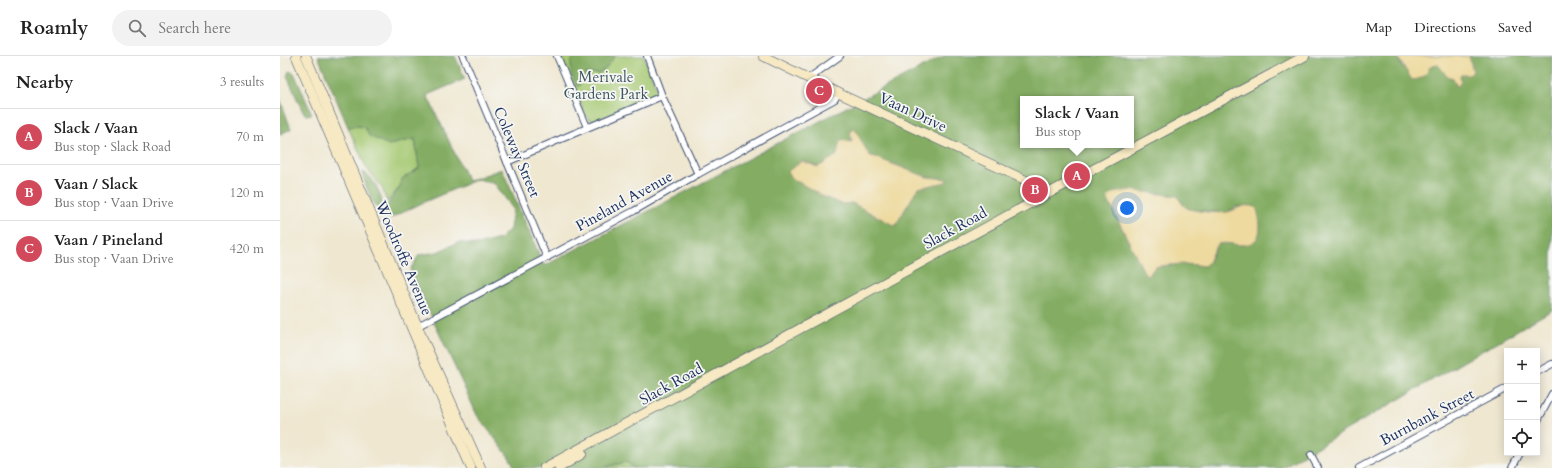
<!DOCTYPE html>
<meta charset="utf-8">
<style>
:root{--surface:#fff;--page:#f2f2f2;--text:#222;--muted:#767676;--line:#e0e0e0;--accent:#d1495b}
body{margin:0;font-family:Cardo,serif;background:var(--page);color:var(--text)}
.controls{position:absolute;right:12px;bottom:12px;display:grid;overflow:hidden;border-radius:0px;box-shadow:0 2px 10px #0003}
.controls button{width:36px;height:36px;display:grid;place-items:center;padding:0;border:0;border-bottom:1px solid var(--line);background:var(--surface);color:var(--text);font:20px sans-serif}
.you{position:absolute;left:847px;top:152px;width:14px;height:14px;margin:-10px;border:3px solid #fff;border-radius:50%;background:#1a73e8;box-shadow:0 0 0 6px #1a73e833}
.badge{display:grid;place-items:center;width:26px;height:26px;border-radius:50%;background:var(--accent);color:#fff;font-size:13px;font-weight:700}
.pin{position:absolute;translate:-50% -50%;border:2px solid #fff;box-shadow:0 1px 4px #0006}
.popup{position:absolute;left:740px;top:40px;width:114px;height:52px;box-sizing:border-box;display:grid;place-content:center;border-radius:0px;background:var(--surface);filter:drop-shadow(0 1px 3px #0005);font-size:13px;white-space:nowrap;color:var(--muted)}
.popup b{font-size:15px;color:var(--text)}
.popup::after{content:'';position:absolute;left:50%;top:100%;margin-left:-8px;border:8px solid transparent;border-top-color:var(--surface)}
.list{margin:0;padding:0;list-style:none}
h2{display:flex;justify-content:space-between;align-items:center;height:52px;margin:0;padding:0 16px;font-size:17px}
h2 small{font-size:13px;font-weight:400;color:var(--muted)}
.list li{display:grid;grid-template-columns:26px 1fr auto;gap:12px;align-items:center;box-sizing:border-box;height:56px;padding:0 16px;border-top:1px solid var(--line)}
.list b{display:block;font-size:15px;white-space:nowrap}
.list p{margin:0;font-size:13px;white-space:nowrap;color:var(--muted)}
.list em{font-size:13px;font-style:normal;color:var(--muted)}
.icon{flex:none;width:22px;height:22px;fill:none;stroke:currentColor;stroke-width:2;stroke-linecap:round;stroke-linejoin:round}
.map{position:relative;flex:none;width:1272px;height:412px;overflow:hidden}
header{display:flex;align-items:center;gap:24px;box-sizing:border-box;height:56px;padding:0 20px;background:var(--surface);border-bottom:1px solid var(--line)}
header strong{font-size:19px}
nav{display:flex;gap:22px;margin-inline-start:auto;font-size:14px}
.search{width:280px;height:36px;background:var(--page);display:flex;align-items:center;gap:10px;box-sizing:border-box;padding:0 14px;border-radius:22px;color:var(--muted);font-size:15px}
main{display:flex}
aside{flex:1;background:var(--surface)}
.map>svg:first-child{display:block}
.green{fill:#a6c972;stroke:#607c68}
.forest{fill:#84ad64;stroke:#506e61;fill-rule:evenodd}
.sand{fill:#eeda9e;stroke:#84847e}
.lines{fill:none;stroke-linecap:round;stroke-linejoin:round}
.street-casing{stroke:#3b4b6f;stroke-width:8}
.secondary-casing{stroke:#3b4b6f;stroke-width:10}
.street{stroke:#fff;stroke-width:6}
.secondary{stroke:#f6e9c3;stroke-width:9}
.labels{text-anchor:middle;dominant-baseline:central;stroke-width:3.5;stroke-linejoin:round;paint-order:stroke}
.park-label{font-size:15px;fill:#3e5663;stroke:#f6f6f2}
.street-label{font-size:15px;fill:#1b2f5e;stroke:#f6f6f2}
</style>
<header>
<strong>Roamly</strong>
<div class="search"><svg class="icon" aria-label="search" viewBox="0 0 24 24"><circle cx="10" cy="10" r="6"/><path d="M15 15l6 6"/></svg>Search here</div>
<nav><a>Map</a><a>Directions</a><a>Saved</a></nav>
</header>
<main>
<aside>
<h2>Nearby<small>3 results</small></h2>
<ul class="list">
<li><span class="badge">A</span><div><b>Slack / Vaan</b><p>Bus stop · Slack Road</p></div><em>70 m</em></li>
<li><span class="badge">B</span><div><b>Vaan / Slack</b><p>Bus stop · Vaan Drive</p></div><em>120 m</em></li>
<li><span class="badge">C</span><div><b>Vaan / Pineland</b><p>Bus stop · Vaan Drive</p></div><em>420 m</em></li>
</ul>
</aside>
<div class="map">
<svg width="1272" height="412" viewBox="0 0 1272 412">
<rect width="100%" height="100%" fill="#f6f6f2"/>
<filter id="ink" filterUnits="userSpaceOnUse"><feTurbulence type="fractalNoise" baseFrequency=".025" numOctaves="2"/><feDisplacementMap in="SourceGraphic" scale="8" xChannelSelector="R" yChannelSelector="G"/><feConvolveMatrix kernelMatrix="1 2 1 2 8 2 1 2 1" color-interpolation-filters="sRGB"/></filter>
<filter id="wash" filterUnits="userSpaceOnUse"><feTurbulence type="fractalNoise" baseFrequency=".012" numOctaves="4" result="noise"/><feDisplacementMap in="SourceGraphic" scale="16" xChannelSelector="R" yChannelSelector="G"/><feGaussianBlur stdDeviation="0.9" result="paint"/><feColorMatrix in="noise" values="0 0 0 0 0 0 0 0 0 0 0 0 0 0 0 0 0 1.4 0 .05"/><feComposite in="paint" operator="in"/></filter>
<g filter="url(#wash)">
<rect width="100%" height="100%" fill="#efe7d0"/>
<!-- green -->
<g class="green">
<path d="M 281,0 L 364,0 L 378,37 L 375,40 L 316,65 L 309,64 L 305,59 Z"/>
<path d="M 79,70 L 85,72 L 109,89 L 135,83 L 139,112 L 122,123 L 120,131 L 107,146 L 102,132 L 86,111 L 68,71 Z"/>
<path d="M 346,406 L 355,412 L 321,412 Z"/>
</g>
<!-- forest -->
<g class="forest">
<path d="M 38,0 L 175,0 L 185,23 L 147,39 L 188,125 L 222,113 L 264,210 L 664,0 L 1117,0 L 1122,11 L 1149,12 L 1157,8 C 1164,14 1163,20 1173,22 L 1177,31 L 1180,19 L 1192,16 L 1189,0 L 1272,0 L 1272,254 L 1001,412 L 355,412 L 346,406 L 321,412 L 235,412 L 229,401 L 197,359 L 130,214 L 139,199 L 157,196 L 179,186 L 197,189 L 220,183 L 230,173 L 233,153 L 215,128 L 198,123 L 144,146 L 111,162 L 106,161 L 104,153 L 120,131 L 122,123 L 139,112 L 135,83 L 109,89 L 89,80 L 85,72 L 79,70 L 68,71 ZM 743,43 L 851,43 L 851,89 L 743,89 ZM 572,86 L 589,99 L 647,121 L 666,123 L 665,126 L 638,132 L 615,170 L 572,147 L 562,148 L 522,105 L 538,111 L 558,99 ZM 849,134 L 897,140 L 906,152 L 913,154 L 946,157 L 956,151 L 976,151 L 980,172 L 964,189 L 943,187 L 938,188 L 928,207 L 924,210 C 908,207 891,208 875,211 L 869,219 L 866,219 L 827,143 Z"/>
<path d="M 295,0 L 335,0 L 326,12 L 320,17 L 305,18 L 299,30 L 297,30 C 292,20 287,9 295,0 Z"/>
<path d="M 9,15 L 14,17 L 32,58 L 26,59 L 23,56 L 7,20 Z"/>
<path d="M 0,43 L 11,73 L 0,78 Z"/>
<path d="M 83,116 C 93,121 101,136 102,147 L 99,153 C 90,148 86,128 82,118 Z"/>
</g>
<!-- sand -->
<g class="sand">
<path d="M 1117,0 L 1189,0 L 1193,16 L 1189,19 L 1180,19 L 1181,26 L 1177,31 L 1173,22 C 1163,20 1164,14 1157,8 L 1149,12 C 1146,21 1141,23 1132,24 Z"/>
<path d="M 575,73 L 589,99 L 647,121 L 667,123 L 666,126 L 638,132 L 615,170 L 572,147 L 562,148 L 542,140 L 510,121 L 508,115 L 522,105 L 538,111 L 557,99 L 560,84 L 572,86 L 570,75 Z"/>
<path d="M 849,134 L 897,140 C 900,144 903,150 907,152 C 912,155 941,158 947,156 C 961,153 959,147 976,151 C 981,165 985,188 963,189 C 955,189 946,186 938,188 L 932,197 L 928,207 L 924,210 C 908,207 891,208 875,211 L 869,219 L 866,220 L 827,142 L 833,137 Z"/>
</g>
</g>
<g filter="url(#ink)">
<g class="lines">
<!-- street casing -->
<g class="street-casing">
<g id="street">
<path d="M 183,0 L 267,202"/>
<path d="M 277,0 L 307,71"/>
<path d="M 367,0 L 382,40 L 418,118"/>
<path d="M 529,22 L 560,0"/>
<path d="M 227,106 L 382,40"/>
<path d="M 138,270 L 354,155 L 418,118 L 555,43 L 558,37"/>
<path d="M 1257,316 L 1272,308"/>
<path d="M 1257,366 L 1272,338"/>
<path d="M 1031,399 L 1038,412"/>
<path d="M 1079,412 L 1227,332"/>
<path d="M 1232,412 L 1240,397"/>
</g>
</g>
<!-- secondary casing -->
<g class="secondary-casing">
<g id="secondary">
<path d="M 16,0 L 191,412"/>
<path d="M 26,0 L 142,281 L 201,412"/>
<path d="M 483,0 L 558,37 L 771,136"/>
<path d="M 264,412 L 771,136 L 1025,0"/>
<path d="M 279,412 L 302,398"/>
</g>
</g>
<!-- street -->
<use href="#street" class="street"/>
<!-- secondary -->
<use href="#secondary" class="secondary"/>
</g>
</g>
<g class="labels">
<!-- park labels -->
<g class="park-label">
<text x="326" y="21">Merivale<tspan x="326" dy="17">Gardens Park</tspan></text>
</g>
<!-- street labels -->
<g class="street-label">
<text transform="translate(633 56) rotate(25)">Vaan Drive</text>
<text transform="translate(237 96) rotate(67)">Coleway Street</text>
<text transform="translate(344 145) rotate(-29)">Pineland Avenue</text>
<text transform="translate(675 172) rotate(-29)">Slack Road</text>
<text transform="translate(124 202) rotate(67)">Woodroffe Avenue</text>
<text transform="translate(391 328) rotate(-29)">Slack Road</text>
<text transform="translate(1147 361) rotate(-28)">Burnbank Street</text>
</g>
</g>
</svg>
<div class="controls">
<button>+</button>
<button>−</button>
<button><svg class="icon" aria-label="locate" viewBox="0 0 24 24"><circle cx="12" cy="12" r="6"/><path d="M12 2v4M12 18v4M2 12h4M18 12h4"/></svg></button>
</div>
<div class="you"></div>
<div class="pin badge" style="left:797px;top:120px">A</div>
<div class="popup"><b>Slack / Vaan</b>Bus stop</div>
<div class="pin badge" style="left:755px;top:134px">B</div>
<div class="pin badge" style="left:539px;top:35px">C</div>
</div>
</main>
